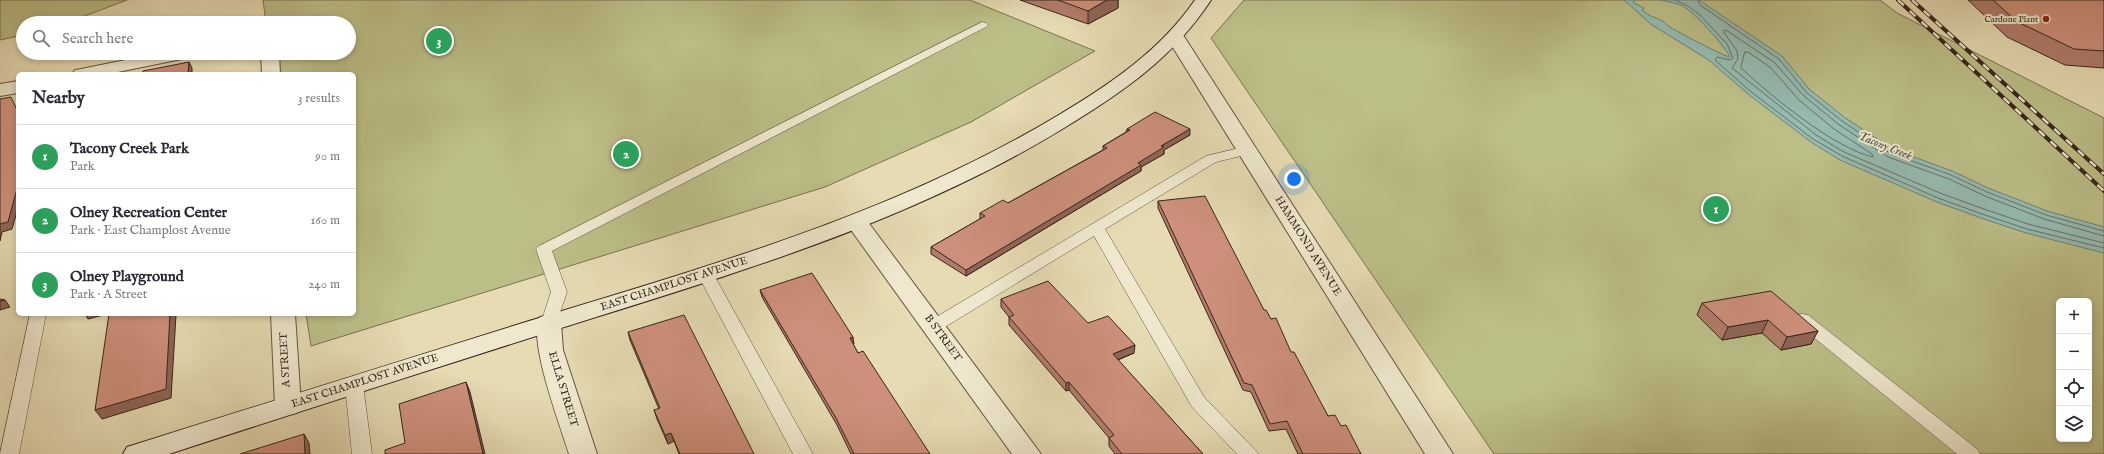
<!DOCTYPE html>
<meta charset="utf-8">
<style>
:root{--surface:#fff;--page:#f7f7f7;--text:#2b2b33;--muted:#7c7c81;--line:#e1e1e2;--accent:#0b8043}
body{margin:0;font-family:"IM FELL English",serif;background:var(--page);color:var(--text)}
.controls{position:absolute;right:12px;bottom:12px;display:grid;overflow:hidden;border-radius:6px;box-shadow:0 2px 6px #0003}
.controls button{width:36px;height:36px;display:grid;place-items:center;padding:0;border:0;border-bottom:1px solid var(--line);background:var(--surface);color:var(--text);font:20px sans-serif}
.you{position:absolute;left:1294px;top:179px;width:14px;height:14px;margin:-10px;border:3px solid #fff;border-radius:50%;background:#1a73e8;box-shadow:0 0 0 6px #1a73e833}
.badge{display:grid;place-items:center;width:26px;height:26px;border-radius:50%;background:var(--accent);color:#fff;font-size:13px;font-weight:700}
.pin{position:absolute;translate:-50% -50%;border:2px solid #fff;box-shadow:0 1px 4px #0006}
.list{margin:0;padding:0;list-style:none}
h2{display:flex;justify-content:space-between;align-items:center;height:52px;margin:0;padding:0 16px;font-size:17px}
h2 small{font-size:13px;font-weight:400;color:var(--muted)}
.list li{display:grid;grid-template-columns:26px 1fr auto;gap:12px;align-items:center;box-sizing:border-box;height:64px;padding:0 16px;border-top:1px solid var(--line)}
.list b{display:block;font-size:15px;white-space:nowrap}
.list p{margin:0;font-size:13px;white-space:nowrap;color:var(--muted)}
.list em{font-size:13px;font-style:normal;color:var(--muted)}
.icon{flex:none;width:22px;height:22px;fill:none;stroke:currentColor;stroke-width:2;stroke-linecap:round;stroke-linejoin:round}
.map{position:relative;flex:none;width:2104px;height:454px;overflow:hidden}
.search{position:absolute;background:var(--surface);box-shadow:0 2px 6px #0003;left:16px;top:16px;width:340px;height:44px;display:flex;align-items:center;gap:10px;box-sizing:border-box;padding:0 14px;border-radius:22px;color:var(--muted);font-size:15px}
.panel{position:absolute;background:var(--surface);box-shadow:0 2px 6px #0003;left:16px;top:72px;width:340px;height:244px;border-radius:6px}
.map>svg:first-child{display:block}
.green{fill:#bcbe88;stroke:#7a7251;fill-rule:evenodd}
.water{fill:#96bbb1;stroke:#707f75}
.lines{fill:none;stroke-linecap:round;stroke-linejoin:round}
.shore{stroke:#667066;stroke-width:1}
.lane-casing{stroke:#635340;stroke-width:1}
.street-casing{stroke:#635340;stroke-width:2}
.secondary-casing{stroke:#37261a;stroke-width:2}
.lane{fill:#efe8ce;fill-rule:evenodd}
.street{fill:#efe8ce;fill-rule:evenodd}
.secondary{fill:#efe8ce;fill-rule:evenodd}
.rail-casing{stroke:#37261a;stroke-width:4}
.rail{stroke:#efe8ce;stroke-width:2.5;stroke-dasharray:8;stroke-linecap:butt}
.wall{fill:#b17c6b;stroke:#37261a}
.shaded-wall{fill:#906557;stroke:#37261a}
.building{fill:#ce907c;stroke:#37261a}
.poi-dot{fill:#8f2418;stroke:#efe8ce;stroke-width:1.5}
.labels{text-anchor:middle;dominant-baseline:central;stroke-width:4;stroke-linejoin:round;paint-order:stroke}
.far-poi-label{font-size:9px;fill:#37261a;stroke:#efe8ce;text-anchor:end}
.street-label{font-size:11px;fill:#37261a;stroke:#efe8ce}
.water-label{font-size:12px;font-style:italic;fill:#4f4b40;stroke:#efe8ce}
</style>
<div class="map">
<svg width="2104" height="454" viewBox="0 0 2104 454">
<rect width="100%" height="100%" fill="#e6dbb3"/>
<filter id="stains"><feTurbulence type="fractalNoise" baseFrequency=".005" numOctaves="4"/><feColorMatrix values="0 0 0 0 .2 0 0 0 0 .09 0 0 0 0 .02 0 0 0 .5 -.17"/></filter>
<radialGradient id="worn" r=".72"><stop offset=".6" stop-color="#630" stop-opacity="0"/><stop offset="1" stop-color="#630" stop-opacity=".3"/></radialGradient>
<!-- green -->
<g class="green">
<path d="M 0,0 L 127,0 L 66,23 L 23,23 L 23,35 L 0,40 Z"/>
<path d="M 263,0 L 970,0 L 1095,51 L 971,122 L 825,187 L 311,346 L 306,314 L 354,314 L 354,74 L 273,74 L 270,53 L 349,53 L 349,23 L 266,23 Z"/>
<path d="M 1244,0 L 1880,0 L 1897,13 L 2104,118 L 2104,454 L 1494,454 L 1211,38 ZM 2059,301 L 2089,301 L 2089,439 L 2059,439 Z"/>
</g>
<!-- water -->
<path class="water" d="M 1624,0 L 1634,0 L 1634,3 L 1644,8 L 1642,10 C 1651,17 1651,16 1661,20 C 1664,21 1666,24 1668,26 C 1676,31 1725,57 1730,57 C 1723,44 1695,13 1683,6 C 1677,3 1668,2 1661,0 L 1699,0 L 1782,56 L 1809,89 L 1844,117 L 1892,149 L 1952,171 L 1988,188 L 2047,211 L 2104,227 L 2104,253 L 2026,233 L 1981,218 L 1937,202 L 1840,160 L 1811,142 L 1748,94 L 1709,60 L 1652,25 Z"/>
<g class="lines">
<!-- shore -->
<g class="shore">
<path d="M 1675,0 L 1688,6 L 1700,15 L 1727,44 L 1733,58 L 1730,60 L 1717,57 L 1715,60 L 1750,91 L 1813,139 L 1842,156 L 1938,198 L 1982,214 L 2027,229 L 2104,248"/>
<path d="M 1698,0 L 1700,5 L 1779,59 L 1806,92 L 1842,121 L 1890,153 L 1951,175 L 1987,192 L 2046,215 L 2104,231"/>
<path d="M 1745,52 L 1748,52 L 1771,68 L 1799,100 L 1834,129 L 1872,154 L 1873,157 C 1834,148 1771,96 1741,68 Z"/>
<path d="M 2104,236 L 2044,219 L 1985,196 L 1949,179 L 1888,157 L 1838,124 L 1803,95 L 1775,63 L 1726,30 L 1723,31 L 1737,51 L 1738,59 L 1732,68 L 1816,135 L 1844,152 L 1940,193 L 1984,209 L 2028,224 L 2104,243"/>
</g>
<!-- lane casing -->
<g class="lane-casing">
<g id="lane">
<path d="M 982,22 L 986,23 L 988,25 L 986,27 L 552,251 L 567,292 L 555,327 L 549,328 L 543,327 L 541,323 L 551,292 L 536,249 L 539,246 Z"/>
<path d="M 1248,146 L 1253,147 L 1255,150 L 1253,153 L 1216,162 L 1105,229 L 1204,397 L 1259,454 L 1237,454 L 1192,407 L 1094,236 L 940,330 L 934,332 L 928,330 L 926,326 L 928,322 L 1206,156 Z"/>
<path d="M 706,270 L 712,272 L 714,275 L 813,454 L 793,454 L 698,275 L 700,272 Z"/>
<path d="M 30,314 L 46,314 L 19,454 L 0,454 Z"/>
<path d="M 1802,314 L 1808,315 L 1977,449 L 1980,454 L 1957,454 L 1796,323 L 1794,319 L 1796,315 Z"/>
<path d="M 354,379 L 360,381 L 363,385 L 372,454 L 352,454 L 345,385 L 348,381 Z"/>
</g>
</g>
<!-- street casing -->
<g class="street-casing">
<g id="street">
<path d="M 1176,33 L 1182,34 L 1185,38 L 1453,454 L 1425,454 L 1167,38 L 1170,34 Z"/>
<path d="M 160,53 L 196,53 L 193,57 L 187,58 L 108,74 L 72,74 L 75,70 L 81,69 Z"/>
<path d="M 261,53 L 279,53 L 280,74 L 262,74 Z"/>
<path d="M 18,81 L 18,93 L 0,96 L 0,84 Z"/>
<path d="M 857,216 L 865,218 L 1041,454 L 1012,454 L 846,223 L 849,218 Z"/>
<path d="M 271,314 L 295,314 L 301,406 L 297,413 L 288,415 L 279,413 L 275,406 Z"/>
<path d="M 549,315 L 558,317 L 561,323 L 563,350 L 597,454 L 569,454 C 561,427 527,339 540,317 Z"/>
</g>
</g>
<!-- secondary casing -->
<g class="secondary-casing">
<path id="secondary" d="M 1195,0 L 1211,0 C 1173,58 1123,92 1064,128 C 907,224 729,275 555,330 C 426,371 298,412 169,454 L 123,454 L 127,447 C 260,405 393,363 526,322 C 708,266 892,215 1057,116 C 1109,85 1160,51 1195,0 Z"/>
</g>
<!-- lane -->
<use href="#lane" class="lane"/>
<!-- street -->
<use href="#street" class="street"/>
<!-- secondary -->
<use href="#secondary" class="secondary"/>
<!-- rail casing -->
<g class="rail-casing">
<g id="rail">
<path d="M 1898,0 L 2104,191"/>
<path d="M 1912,0 L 2104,174"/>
</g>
</g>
<!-- rail -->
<use href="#rail" class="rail"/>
</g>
<!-- wall -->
<g class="wall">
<path d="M 1020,0 L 1118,0 L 1118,8 L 1088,24 Z"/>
<path d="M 1968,0 L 2104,0 L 2104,68 L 2065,65 L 2007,37 Z"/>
<path d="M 1127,129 L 1190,135 L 1164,150 L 1164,154 L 1141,167 L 1141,171 L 966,276 L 931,254 L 931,247 L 980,219 L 980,213 L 1008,203 L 1103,150 L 1103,146 L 1126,132 Z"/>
<path d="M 1158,201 L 1264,310 L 1271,319 L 1328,416 L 1341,426 L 1361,454 L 1298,454 L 1286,429 L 1269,431 L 1251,392 L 1243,390 L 1158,208 Z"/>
<path d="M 760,290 L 854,344 L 853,344 L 858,353 L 930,454 L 851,454 L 837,425 L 762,297 Z"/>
<path d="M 1001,299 L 1088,323 L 1134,353 L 1118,360 L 1203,454 L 1115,454 L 1109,446 L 1109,438 L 1069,390 L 1066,391 L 1009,325 L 1009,317 L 1001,307 Z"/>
<path d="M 1702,303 L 1818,331 L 1811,344 L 1781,350 L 1762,333 L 1722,340 L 1697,315 Z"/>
<path d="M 628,332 L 754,454 L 679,454 L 674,441 L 668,444 L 657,419 L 654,410 L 659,409 L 630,340 Z"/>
</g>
<!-- shaded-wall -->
<g class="shaded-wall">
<path d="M 1107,0 L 1118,0 L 1118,8 L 1088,24 L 1088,11 Z"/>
<path d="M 189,62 L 192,68 L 192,74 L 188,74 Z"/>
<path d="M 1190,129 L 1190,135 L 1164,150 L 1164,154 L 1141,167 L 1141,171 L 966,276 L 966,270 L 1138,163 L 1161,146 Z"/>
<path d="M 18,185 L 18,208 L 12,229 L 2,232 L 0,241 L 0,224 Z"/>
<path d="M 5,300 L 10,307 L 0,310 L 0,301 Z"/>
<path d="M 85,314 L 107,314 L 88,319 Z"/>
<path d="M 170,314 L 179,314 L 176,315 L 171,398 L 102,419 L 95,410 Z"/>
<path d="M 1768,320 L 1762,333 L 1722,340 L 1728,327 Z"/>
<path d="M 1818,331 L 1811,344 L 1781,350 L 1787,337 Z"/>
<path d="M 853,337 L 854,344 L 851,345 L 850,338 Z"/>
<path d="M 1135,345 L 1134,353 L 1112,362 L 1113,354 Z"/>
<path d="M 466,382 L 470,392 L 485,454 L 483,454 Z"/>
<path d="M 1069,382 L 1069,390 L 1066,391 L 1066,383 Z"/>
<path d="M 671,433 L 674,441 L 668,444 L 665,435 Z"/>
<path d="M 304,434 L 309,443 L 310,454 L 305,454 Z"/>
</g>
<!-- building -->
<g class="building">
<path d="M 1058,0 L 1107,0 L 1088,11 Z"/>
<path d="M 1993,0 L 2104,0 L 2104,51 L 2074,49 L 2016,21 Z"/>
<path d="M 189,62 L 188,74 L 142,74 L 143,71 Z"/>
<path d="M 11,97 L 18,112 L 18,185 L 8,222 L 0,224 L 0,99 Z"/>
<path d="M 1155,112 L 1190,129 L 1161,146 L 1164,147 L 1138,163 L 1141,165 L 966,270 L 931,247 L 985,216 L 980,213 L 1003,200 L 1008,203 L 1107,148 L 1103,146 L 1130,130 L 1127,129 Z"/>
<path d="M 1205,196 L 1264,310 L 1266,310 L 1271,319 L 1276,318 L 1291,352 L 1294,352 L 1328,416 L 1335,415 L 1341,426 L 1346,425 L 1361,454 L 1303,454 L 1287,421 L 1270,424 L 1252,385 L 1244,383 L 1158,201 Z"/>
<path d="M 812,273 L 853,337 L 850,338 L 858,353 L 863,351 L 930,454 L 854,454 L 836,418 L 760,290 Z"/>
<path d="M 1048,281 L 1088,323 L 1108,316 L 1135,345 L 1113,354 L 1203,454 L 1122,454 L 1109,438 L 1114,435 L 1069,382 L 1066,383 L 1009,317 L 1014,315 L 1001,299 Z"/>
<path d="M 1771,291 L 1818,331 L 1787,337 L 1768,320 L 1728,327 L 1702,303 Z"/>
<path d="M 0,299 L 5,300 L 0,301 Z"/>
<path d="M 109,314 L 170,314 L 166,389 L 95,410 Z"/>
<path d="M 684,315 L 754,454 L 680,454 L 671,433 L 665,435 L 654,410 L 660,408 L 628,332 Z"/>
<path d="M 466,382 L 483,454 L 385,454 L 385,450 L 405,443 L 399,404 Z"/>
<path d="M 304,434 L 305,454 L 240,454 Z"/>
</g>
<!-- markers -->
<circle class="poi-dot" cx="2046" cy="19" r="4"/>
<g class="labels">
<!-- far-poi labels -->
<g class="far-poi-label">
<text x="2038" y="19">Cardone Plant</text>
</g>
<!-- street labels -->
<g class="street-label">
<text transform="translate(1308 246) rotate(58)">HAMMOND AVENUE</text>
<text transform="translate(674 284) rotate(-18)">EAST CHAMPLOST AVENUE</text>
<text transform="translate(943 338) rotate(54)">B STREET</text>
<text transform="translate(285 360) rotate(-93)">A STREET</text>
<text transform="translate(365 381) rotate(-18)">EAST CHAMPLOST AVENUE</text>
<text transform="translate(563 389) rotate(73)">ELLA STREET</text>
</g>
<!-- water labels -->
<g class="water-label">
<text transform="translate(1885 146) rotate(22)">Tacony Creek</text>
</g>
</g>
<rect width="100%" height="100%" filter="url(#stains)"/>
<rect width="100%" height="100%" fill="url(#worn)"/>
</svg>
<div class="controls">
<button>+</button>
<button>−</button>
<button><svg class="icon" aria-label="locate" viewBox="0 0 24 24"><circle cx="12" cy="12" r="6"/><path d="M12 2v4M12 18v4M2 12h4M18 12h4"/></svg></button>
<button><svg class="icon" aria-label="layers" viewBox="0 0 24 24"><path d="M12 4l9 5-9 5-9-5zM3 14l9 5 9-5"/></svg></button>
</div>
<div class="you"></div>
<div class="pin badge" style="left:1716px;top:209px;background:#2e9e5b">1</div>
<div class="pin badge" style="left:626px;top:154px;background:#2e9e5b">2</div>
<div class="pin badge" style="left:439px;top:41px;background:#2e9e5b">3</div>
<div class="search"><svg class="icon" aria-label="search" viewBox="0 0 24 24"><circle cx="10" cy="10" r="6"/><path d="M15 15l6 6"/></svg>Search here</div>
<section class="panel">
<h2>Nearby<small>3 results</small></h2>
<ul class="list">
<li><span class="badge" style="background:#2e9e5b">1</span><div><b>Tacony Creek Park</b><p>Park</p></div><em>90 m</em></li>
<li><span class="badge" style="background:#2e9e5b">2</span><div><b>Olney Recreation Center</b><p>Park · East Champlost Avenue</p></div><em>160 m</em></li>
<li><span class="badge" style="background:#2e9e5b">3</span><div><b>Olney Playground</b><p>Park · A Street</p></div><em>240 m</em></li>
</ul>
</section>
</div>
